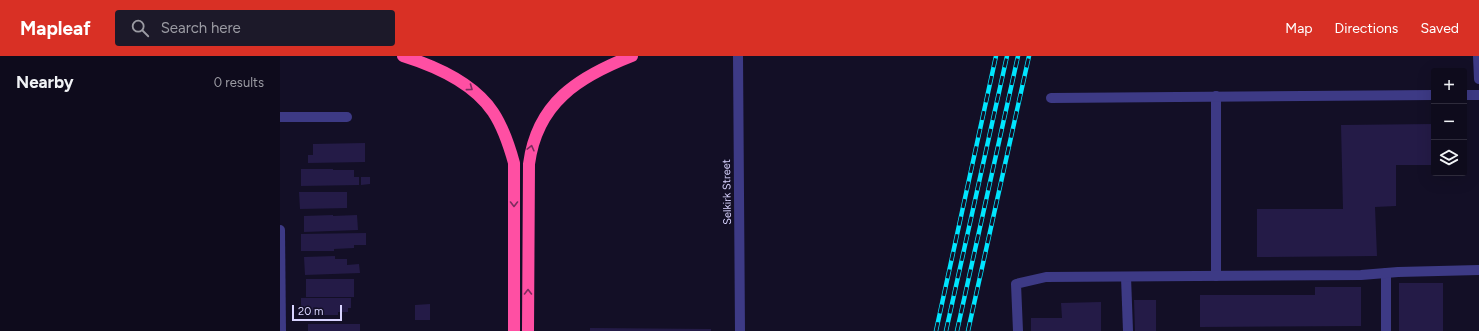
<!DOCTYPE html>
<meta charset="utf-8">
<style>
:root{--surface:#0e0b1c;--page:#1c1929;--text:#f1f3f6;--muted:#9b9ba3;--line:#2e2b3b;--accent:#d93025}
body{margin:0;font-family:Figtree,sans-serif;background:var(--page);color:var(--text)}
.controls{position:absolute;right:12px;top:12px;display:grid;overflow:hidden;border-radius:4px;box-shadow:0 4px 16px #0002}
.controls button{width:36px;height:36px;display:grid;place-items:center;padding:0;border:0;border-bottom:1px solid var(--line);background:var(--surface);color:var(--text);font:20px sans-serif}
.scale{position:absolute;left:12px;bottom:10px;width:50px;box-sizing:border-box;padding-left:4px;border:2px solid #d9d4ff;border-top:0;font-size:11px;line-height:14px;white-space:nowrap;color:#d9d4ff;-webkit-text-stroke:3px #130f26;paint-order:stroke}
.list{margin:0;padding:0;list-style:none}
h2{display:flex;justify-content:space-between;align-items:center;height:52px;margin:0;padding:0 16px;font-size:17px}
h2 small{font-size:13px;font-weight:400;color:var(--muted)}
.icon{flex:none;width:22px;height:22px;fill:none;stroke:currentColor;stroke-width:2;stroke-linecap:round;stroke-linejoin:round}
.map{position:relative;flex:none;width:1199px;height:275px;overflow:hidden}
header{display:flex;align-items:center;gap:24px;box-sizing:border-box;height:56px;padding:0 20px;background:var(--accent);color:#fff}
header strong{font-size:19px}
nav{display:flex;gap:22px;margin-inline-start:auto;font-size:14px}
.search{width:280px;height:36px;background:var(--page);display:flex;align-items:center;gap:10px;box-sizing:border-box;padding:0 14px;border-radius:4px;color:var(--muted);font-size:15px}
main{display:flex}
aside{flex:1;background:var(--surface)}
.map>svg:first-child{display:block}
.building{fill:#241b47}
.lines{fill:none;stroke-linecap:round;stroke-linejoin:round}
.minor{stroke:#3d3a85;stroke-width:10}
.highway{stroke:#ff4fa3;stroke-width:12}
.rail-casing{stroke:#00e5ff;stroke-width:4.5}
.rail{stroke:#130f26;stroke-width:3;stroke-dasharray:9;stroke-linecap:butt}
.oneway{stroke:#7d2c5e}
.labels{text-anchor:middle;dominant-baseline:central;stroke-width:3;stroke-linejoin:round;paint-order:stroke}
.street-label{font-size:11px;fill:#d9d4ff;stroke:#130f26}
</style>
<header>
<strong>Mapleaf</strong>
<div class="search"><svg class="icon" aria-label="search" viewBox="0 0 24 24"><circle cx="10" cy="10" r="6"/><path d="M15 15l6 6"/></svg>Search here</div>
<nav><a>Map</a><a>Directions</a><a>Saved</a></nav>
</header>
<main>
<aside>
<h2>Nearby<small>0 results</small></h2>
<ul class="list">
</ul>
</aside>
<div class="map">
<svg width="1199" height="275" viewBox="0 0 1199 275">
<rect width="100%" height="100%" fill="#130f26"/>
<!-- building -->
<g class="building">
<path d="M 1154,68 L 1154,109 L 1116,109 L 1116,150 L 1095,151 L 1097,200 L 977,201 L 977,153 L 1063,153 L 1061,69 Z"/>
<path d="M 85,87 L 85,106 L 28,107 L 28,99 L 33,99 L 33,88 Z"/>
<path d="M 21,113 L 53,113 L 53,114 L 74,114 L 74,121 L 79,121 L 79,129 L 21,130 Z"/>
<path d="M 81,121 L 90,121 L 90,128 L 81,129 Z"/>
<path d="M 19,136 L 67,136 L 67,152 L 20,153 Z"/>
<path d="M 53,159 L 53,160 L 77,159 L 78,174 L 24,176 L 24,160 Z"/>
<path d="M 86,177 L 86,189 L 74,189 L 74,192 L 54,193 L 54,195 L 21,195 L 21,178 Z"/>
<path d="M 55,200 L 55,203 L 67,203 L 67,209 L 79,208 L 80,217 L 25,219 L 24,201 Z"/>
<rect x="26" y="223" width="48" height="18"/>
<rect x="1119" y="227" width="44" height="48"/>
<path d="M 1035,231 L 1081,231 L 1081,270 L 920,271 L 920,239 L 1035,239 Z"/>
<path d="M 21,242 L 71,242 L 71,252 L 68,252 L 68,256 L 58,256 L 58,259 L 21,259 Z"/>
<path d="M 854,244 L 876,244 L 876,275 L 855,275 Z"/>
<path d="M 821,246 L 821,275 L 751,275 L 751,262 L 782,262 L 781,247 Z"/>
<path d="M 150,248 L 150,264 L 135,264 L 135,249 Z"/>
<rect x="28" y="268" width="52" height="7"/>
<path d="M 310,272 L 431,273 L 431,275 L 310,275 Z"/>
</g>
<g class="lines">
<!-- minor -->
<g class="minor">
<path d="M 458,0 L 460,275"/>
<path d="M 1198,0 L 1199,23"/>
<path d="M 1184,39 L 1199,39"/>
<path d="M 936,40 L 936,220"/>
<path d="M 771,42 L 1154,39"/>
<path d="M 0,61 L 67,61"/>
<path d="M 0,174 L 1,275"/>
<path d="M 1106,217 L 1106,275"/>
<path d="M 846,221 L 848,275"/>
<path d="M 738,275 L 736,228 L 766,221 L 1081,219 L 1118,216 L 1199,214"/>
</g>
<!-- highway -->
<g class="highway">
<path d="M 123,0 C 155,10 193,26 213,56 C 223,71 229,89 234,107 L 234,275"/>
<path d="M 248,275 L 249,108 C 257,47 298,21 352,0"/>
</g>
<!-- rail casing -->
<g class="rail-casing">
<g id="rail">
<path d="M 656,275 L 716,0"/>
<path d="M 666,275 L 727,0"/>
<path d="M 677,275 L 738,0"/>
<path d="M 688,275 L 749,0"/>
</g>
</g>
<!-- rail -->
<use href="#rail" class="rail"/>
</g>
<!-- one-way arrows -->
<defs><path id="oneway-chevron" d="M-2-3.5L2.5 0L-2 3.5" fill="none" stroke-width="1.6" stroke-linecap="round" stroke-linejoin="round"/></defs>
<g class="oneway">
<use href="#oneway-chevron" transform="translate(190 32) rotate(36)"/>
<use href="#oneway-chevron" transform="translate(251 92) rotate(-76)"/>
<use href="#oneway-chevron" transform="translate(234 148) rotate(90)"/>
<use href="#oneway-chevron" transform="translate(248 236) rotate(-90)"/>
</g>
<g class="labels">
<!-- street labels -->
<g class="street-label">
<text transform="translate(447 136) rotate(-91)">Selkirk Street</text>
</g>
</g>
</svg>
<div class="controls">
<button>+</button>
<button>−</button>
<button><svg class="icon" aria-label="layers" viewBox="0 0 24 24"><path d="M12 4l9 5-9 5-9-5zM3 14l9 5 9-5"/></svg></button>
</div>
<div class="scale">20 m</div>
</div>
</main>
